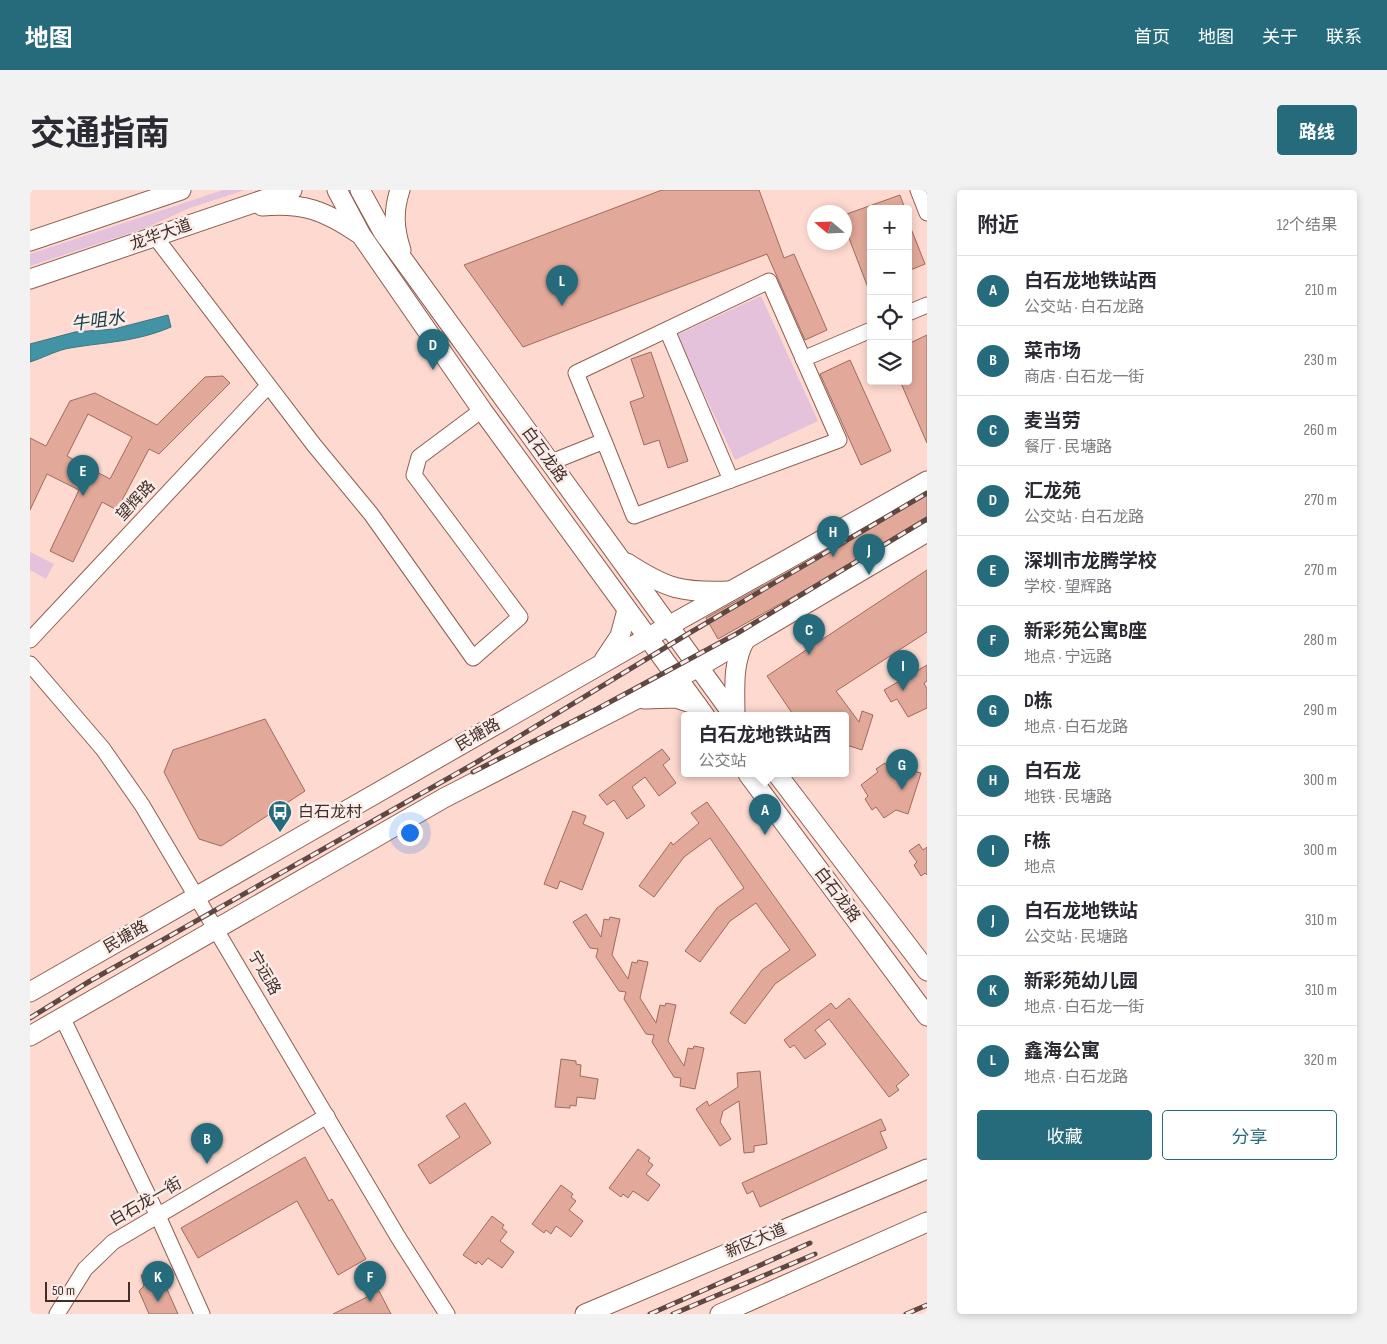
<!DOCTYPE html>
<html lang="zh">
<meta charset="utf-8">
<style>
:root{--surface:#fff;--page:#f2f2f3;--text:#2b2b33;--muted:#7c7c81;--line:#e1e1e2;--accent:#266b7b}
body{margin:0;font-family:"Sofia Sans Condensed","Noto Sans SC",sans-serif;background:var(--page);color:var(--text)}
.controls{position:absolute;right:15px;top:15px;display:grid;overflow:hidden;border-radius:5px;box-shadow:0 2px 8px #0003}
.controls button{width:45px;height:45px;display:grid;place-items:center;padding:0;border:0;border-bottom:1px solid var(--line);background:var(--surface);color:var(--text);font:25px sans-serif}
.compass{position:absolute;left:777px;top:15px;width:45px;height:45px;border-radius:50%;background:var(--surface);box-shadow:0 2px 8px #0003;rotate:289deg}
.scale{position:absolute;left:15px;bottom:12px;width:85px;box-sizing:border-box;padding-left:5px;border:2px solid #432d27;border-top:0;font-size:14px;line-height:18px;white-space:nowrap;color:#432d27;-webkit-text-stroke:4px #f9ece9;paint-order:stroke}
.you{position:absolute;left:379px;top:642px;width:18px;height:18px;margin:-12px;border:4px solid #fff;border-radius:50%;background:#1a73e8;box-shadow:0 0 0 8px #1a73e833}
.badge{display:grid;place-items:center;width:32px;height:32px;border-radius:50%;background:var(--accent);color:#fff;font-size:16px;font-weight:700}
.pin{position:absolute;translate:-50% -41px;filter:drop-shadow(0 1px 2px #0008)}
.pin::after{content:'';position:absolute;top:26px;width:18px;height:15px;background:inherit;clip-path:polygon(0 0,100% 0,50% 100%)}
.popup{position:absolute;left:651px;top:522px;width:168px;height:65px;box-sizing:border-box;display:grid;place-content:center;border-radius:5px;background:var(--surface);filter:drop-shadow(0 1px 4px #0005);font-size:16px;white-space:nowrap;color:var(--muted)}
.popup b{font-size:19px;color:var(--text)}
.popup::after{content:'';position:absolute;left:50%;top:100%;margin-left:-10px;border:10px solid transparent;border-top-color:var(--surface)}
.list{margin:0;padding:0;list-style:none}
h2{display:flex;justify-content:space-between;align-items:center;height:65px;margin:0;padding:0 20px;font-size:21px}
h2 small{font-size:16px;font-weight:400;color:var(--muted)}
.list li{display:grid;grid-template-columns:32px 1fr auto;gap:15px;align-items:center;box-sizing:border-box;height:70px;padding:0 20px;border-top:1px solid var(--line)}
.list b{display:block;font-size:19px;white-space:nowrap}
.list p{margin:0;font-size:16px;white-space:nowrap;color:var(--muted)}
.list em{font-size:16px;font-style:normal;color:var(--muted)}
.actions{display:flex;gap:10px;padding:15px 20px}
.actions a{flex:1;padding:11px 0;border:1px solid var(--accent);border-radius:5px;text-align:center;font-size:18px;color:var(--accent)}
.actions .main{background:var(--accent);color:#fff}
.icon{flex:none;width:28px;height:28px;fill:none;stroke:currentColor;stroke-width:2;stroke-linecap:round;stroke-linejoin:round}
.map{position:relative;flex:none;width:897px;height:1124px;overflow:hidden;border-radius:5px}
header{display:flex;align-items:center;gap:30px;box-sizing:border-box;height:70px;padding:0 25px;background:var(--accent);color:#fff}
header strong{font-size:24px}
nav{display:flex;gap:28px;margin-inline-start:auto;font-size:18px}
.intro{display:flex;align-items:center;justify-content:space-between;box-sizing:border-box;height:120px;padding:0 30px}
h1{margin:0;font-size:35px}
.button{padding:12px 22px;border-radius:5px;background:var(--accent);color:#fff;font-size:18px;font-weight:700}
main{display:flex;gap:30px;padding:0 30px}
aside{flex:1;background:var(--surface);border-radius:5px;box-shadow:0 2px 8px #0003}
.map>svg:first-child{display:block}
.green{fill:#e4c2db}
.water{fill:#4293a5;stroke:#42747f}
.building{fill:#e2a99a;stroke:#9f6b5e;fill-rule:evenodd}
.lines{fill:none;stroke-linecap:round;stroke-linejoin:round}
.minor-casing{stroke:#905e50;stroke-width:17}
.major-casing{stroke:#905e50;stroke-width:21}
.minor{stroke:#fff;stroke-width:15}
.major{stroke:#fff;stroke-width:19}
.rail-casing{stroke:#604842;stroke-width:5}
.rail{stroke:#f9ece9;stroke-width:3;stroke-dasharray:9;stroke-linecap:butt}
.labels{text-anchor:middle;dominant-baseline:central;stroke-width:5;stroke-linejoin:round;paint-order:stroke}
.street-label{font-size:16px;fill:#432d27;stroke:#f9ece9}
.poi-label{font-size:16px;fill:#432d27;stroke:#f9ece9;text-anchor:start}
.water-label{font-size:18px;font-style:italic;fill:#173d46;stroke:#f9ece9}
</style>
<header>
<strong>地图</strong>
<nav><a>首页</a><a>地图</a><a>关于</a><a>联系</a></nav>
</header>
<div class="intro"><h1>交通指南</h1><a class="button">路线</a></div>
<main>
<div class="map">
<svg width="897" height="1124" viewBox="0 0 897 1124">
<rect width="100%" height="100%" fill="#fdd9cf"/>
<!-- green -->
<g class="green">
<path d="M 193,0 L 215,0 L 160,18 L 113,39 L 0,76 L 0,64 Z"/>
<path d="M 731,106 L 788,231 L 705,270 L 647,145 Z"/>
<path d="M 0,362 L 24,374 L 16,389 L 0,380 Z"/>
</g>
<!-- water -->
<path class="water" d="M 138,125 L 141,137 C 106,152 76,152 40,158 C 27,160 13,168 0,172 L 0,154 L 45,142 L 84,139 Z"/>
<!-- building -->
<g class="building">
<path d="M 632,0 L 729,0 L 754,68 L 764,64 L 797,140 L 775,150 L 737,64 L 493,157 L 434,75 Z"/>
<path d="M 870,5 L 875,19 L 841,19 L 840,103 L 814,35 L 814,25 Z"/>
<path d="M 878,31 L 895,74 L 878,81 Z"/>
<path d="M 897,145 L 897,253 L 870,191 L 878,191 L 878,154 Z"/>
<path d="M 621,162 L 658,271 L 638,278 L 629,250 L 614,255 L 600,212 L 614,207 L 601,169 Z"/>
<path d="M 820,170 L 861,261 L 831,275 L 790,184 Z"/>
<path d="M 193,186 L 200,193 L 129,264 L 119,259 L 87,320 L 72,312 L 43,372 L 20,361 L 49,300 L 17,284 L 0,320 L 0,248 L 16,256 L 40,211 L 65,203 L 127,235 L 175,187 ZM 58,224 L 102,247 L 80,289 L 37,266 Z"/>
<path d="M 897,304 L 897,331 L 688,449 L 676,428 Z"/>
<path d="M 897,380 L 897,442 L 806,501 L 829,532 L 832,521 L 843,525 L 832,560 L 820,556 L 815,559 L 815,526 L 764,526 L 737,486 Z"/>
<path d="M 897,475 L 897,491 L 894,493 L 897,499 L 897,518 L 878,527 L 867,509 L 861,512 L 854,500 Z"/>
<path d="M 235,529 L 275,601 L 191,656 L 169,649 L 134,582 L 143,560 Z"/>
<path d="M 632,559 L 640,569 L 633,575 L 646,593 L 629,606 L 615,587 L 602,597 L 615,616 L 597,629 L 584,610 L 577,615 L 569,605 Z"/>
<path d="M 855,573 L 860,580 L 863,578 L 875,595 L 880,580 L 891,583 L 878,624 L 866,620 L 854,628 L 846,617 L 842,620 L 835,609 L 838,606 L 831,595 L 848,582 L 846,579 Z"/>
<path d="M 677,612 L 786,765 L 745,794 L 715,834 L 700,823 L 732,780 L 760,760 L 726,713 L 700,731 L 670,772 L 655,761 L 687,718 L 714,698 L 680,648 L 654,667 L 624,707 L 609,696 L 641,652 L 643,655 L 669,633 L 661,623 Z"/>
<path d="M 543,621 L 556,626 L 553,634 L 574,643 L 552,700 L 530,691 L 527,699 L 514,694 Z"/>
<path d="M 889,654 L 893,660 L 897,657 L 897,685 L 895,683 L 891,686 L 884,675 L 887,672 L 879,661 Z"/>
<path d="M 556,724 L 571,747 L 574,729 L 579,730 L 580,727 L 590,729 L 582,765 L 598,789 L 602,772 L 607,773 L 608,770 L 618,772 L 610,808 L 626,833 L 630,815 L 635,816 L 636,813 L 646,815 L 638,851 L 654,876 L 658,858 L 663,859 L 664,856 L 674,858 L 665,899 L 650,896 L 651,888 L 644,887 L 622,852 L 624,845 L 616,844 L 594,809 L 596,802 L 589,801 L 566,767 L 568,759 L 560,758 L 543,732 Z"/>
<path d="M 819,808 L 879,885 L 866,896 L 869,900 L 859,907 L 799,829 L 785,840 L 796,854 L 775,869 L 764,855 L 760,858 L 754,850 L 801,813 L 806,819 Z"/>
<path d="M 531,869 L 546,871 L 546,874 L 551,875 L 550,886 L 568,889 L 565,909 L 547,907 L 546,916 L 540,915 L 540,918 L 525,917 Z"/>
<path d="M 730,881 L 737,954 L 724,956 L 724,962 L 714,963 L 709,911 L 693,921 L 690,932 L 701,949 L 690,956 L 666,919 L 677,911 L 679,916 L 708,897 L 707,883 Z"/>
<path d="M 435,913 L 461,953 L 400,994 L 388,975 L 430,947 L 416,926 Z"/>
<path d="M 851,929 L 856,940 L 850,942 L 857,958 L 730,1017 L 723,1001 L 717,1004 L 712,993 Z"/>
<path d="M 608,959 L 620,968 L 618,971 L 623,975 L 616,984 L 630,995 L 618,1011 L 603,1001 L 598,1008 L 593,1004 L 591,1007 L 579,998 Z"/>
<path d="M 275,967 L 299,1011 L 302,1009 L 336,1069 L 308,1085 L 267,1011 L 168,1068 L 151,1038 Z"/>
<path d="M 531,995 L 543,1004 L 541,1007 L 546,1011 L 539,1020 L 553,1031 L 541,1047 L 526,1036 L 521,1044 L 516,1040 L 514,1043 L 502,1034 Z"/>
<path d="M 462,1026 L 474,1035 L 472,1038 L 477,1042 L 470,1051 L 484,1062 L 472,1078 L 458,1068 L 452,1075 L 448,1071 L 446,1074 L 433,1065 Z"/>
<path d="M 128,1079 L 148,1124 L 119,1124 L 109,1101 L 114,1096 L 111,1085 Z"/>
<path d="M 349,1101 L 361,1124 L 303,1124 Z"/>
</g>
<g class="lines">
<!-- minor casing -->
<g class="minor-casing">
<g id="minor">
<path d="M 888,0 L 897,23"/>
<path d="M 126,48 L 284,255 L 341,324 L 443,468 L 490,427 L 384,285 L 389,267 L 452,220"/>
<path d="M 878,123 L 897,115"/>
<path d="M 637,140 L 701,290"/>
<path d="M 773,169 L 841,140"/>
<path d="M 519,273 L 574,251 L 546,183 L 739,91 L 809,250 L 604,326 L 574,251"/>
<path d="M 0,450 L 238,196"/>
<path d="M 0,474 L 73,559 L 112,615 L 368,1047 L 417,1124"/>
<path d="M 32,827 L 128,1026 L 172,1124"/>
<path d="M 27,1124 L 55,1079 L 83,1052 L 297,926"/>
</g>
</g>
<!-- major casing -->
<g class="major-casing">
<g id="major">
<path d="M 307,0 L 331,45 L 452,220 L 675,526"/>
<path d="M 330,0 L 353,42 L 377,75 L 704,526"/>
<path d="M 370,0 C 363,21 364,39 371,60"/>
<path d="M 232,16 C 273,12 295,21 328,43"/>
<path d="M 0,51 L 151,0"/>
<path d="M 0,89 L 262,0"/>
<path d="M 597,373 C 637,399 652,403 700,401"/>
<path d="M 574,470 L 590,446 L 597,420"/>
<path d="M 614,509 L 646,508 L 667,515"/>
<path d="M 705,526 C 705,500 702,473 715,450"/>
<path d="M 718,584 L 897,826"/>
<path d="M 747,584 L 897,781"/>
<path d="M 0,802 L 617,448 L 897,291"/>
<path d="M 0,846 L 414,608 L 667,478 L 897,342"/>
<path d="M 555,1124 L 897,979"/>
<path d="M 690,1124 L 897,1032"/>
</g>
</g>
<!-- minor -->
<use href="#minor" class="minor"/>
<!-- major -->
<use href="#major" class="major"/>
<!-- rail casing -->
<g class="rail-casing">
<g id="rail">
<path d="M 443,582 L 567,519 L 706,444 L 897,329"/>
<path d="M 0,828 L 60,791 L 447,572 L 656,445 L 897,303"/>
<path d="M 620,1124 L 780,1053"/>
<path d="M 643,1124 L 785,1064"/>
<path d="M 876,1124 L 897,1115"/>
</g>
</g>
<!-- rail -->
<use href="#rail" class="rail"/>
</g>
<!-- icons -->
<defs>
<g id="bus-pin" transform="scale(1.25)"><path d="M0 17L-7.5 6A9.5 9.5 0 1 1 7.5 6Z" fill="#266b7b" stroke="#f9ece9"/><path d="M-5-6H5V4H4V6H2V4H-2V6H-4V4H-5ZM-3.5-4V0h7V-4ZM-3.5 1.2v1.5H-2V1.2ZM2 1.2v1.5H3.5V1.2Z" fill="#fff"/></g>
</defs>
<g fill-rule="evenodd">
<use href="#bus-pin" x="250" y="622"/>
</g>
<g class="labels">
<!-- street labels -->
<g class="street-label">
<text transform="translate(131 45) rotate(-19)">龙华大道</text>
<text transform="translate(514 265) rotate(54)">白石龙路</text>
<text transform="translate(106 311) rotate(-47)">望辉路</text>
<text transform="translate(448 545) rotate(-30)">民塘路</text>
<text transform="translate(807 705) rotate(53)">白石龙路</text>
<text transform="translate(96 747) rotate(-30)">民塘路</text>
<text transform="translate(234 783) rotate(60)">宁远路</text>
<text transform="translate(116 1012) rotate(-30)">白石龙一街</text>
<text transform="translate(726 1051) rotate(-23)">新区大道</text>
</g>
<!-- poi labels -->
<g class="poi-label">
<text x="268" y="622">白石龙村</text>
</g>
<!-- water labels -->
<g class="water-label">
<text transform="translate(68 131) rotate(-8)">牛咀水</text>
</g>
</g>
</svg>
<div class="controls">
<button>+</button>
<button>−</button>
<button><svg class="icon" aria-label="locate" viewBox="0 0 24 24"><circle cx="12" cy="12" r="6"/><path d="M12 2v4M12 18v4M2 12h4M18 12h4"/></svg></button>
<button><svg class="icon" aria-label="layers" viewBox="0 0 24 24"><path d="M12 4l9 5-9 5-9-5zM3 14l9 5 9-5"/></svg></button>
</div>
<svg class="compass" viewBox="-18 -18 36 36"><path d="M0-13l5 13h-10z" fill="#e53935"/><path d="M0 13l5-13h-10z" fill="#7c7c81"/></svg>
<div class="scale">50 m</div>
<div class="you"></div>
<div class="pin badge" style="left:735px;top:645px">A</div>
<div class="popup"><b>白石龙地铁站西</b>公交站</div>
<div class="pin badge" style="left:177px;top:974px">B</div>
<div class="pin badge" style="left:779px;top:465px">C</div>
<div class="pin badge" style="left:403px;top:180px">D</div>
<div class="pin badge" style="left:53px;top:306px">E</div>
<div class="pin badge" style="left:340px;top:1112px">F</div>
<div class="pin badge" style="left:872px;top:600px">G</div>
<div class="pin badge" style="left:803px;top:367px">H</div>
<div class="pin badge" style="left:873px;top:501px">I</div>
<div class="pin badge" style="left:839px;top:385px">J</div>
<div class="pin badge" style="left:128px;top:1112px">K</div>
<div class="pin badge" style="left:532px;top:116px">L</div>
</div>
<aside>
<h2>附近<small>12个结果</small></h2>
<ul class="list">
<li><span class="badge">A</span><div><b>白石龙地铁站西</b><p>公交站 · 白石龙路</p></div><em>210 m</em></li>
<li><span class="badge">B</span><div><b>菜市场</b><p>商店 · 白石龙一街</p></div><em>230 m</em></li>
<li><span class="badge">C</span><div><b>麦当劳</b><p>餐厅 · 民塘路</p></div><em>260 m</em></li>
<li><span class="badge">D</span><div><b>汇龙苑</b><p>公交站 · 白石龙路</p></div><em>270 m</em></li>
<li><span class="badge">E</span><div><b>深圳市龙腾学校</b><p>学校 · 望辉路</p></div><em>270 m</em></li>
<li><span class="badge">F</span><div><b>新彩苑公寓B座</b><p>地点 · 宁远路</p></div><em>280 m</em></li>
<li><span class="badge">G</span><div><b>D栋</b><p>地点 · 白石龙路</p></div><em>290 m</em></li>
<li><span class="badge">H</span><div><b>白石龙</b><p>地铁 · 民塘路</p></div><em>300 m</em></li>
<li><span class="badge">I</span><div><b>F栋</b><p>地点</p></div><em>300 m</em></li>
<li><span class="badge">J</span><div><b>白石龙地铁站</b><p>公交站 · 民塘路</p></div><em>310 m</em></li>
<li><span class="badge">K</span><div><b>新彩苑幼儿园</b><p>地点 · 白石龙一街</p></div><em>310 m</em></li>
<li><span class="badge">L</span><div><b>鑫海公寓</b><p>地点 · 白石龙路</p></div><em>320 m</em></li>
</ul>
<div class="actions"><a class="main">收藏</a><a>分享</a></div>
</aside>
</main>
